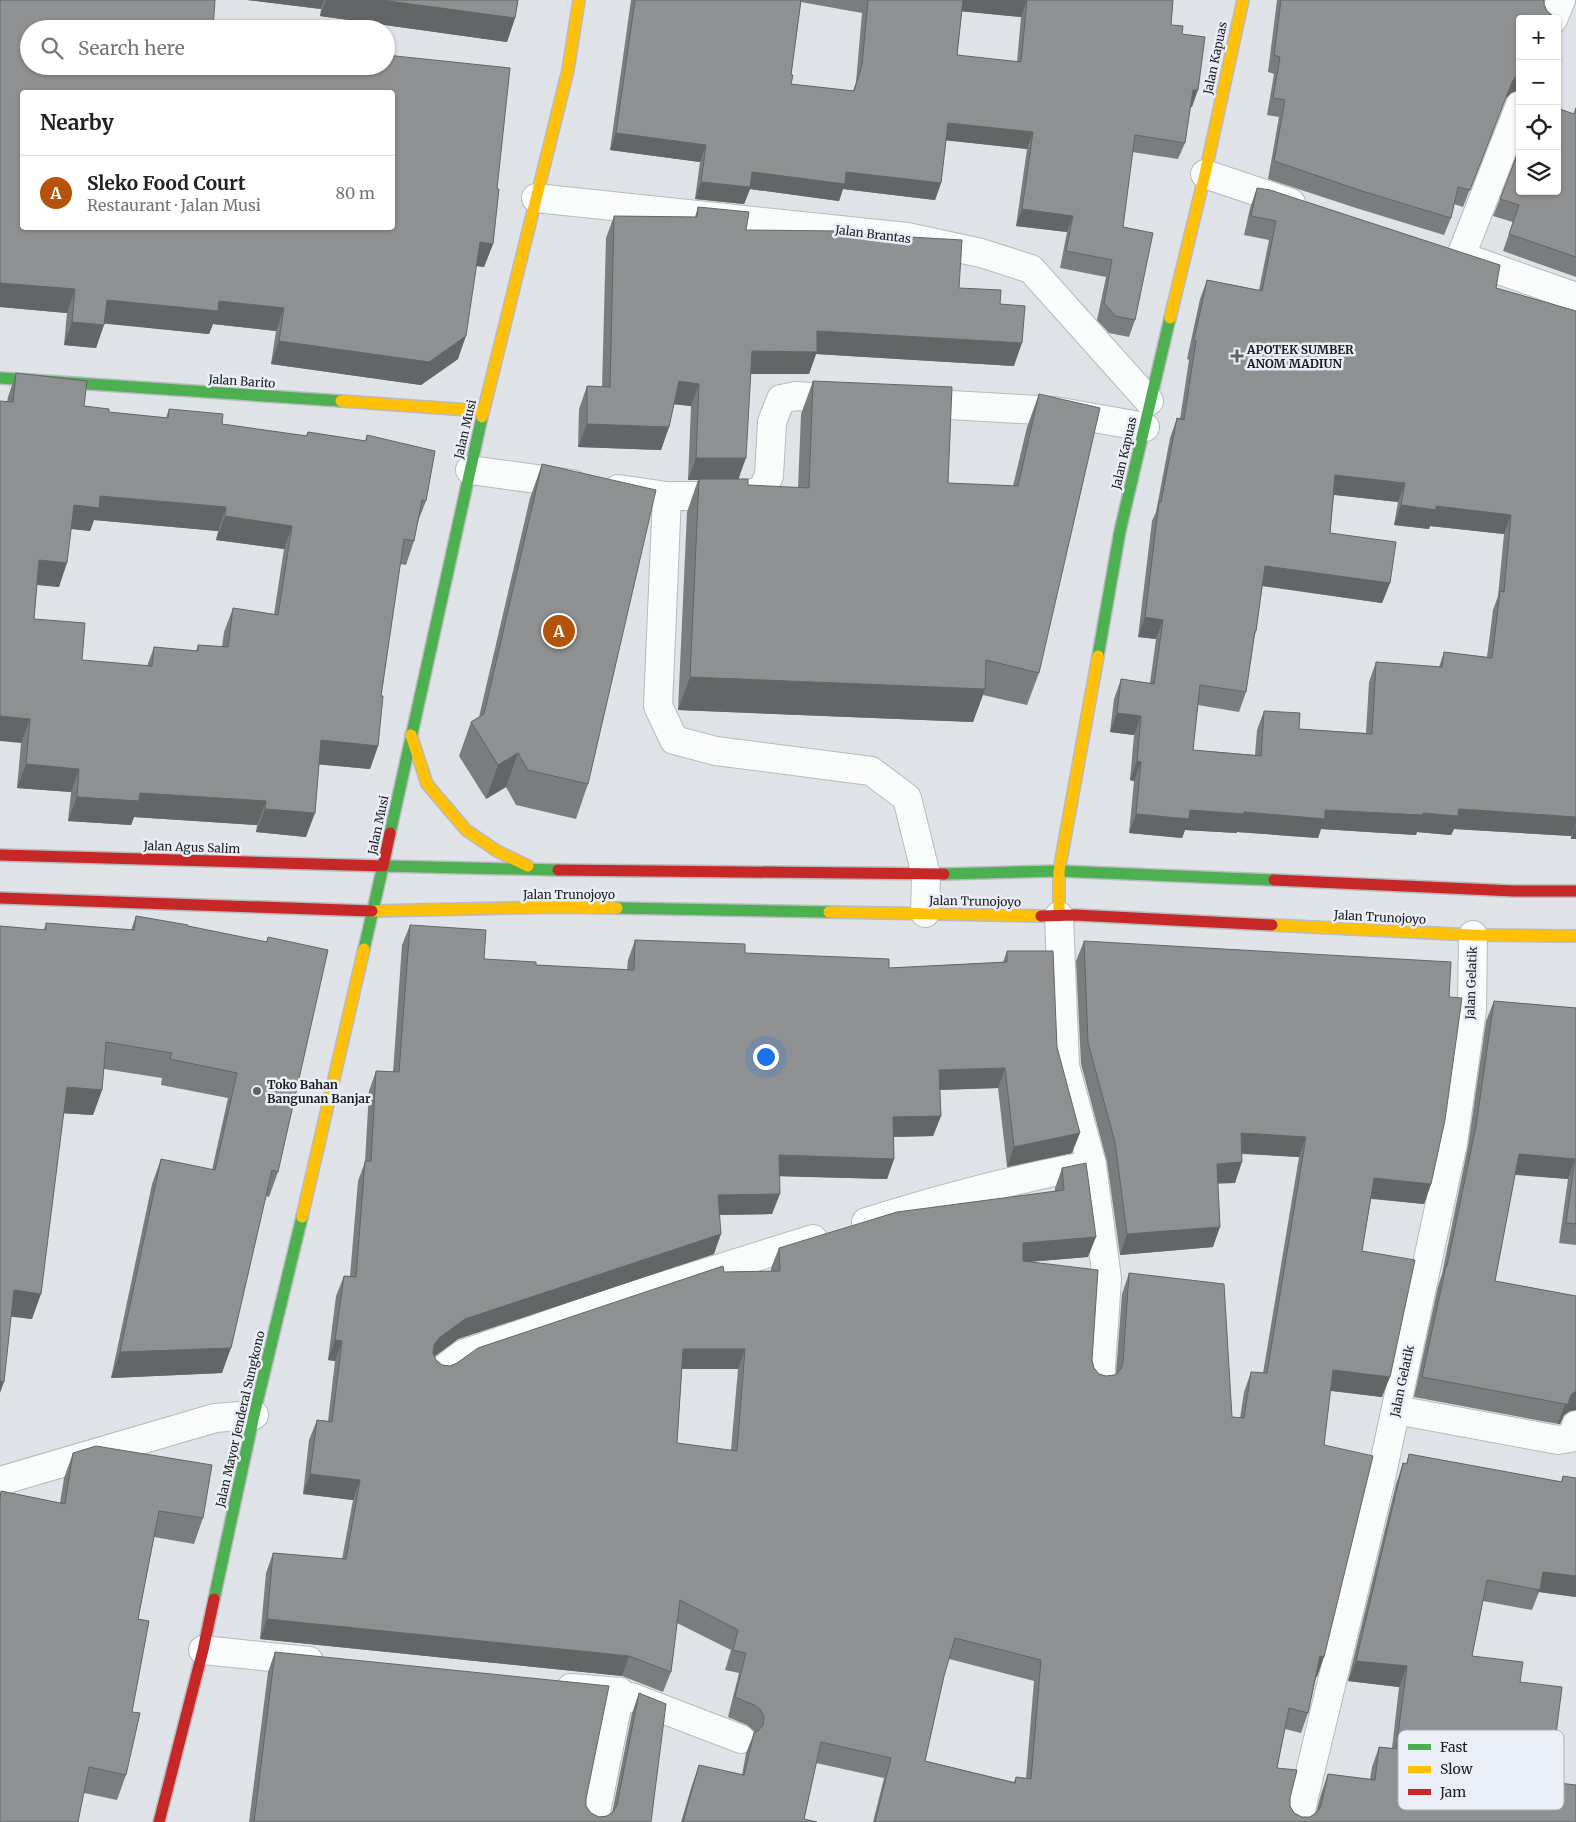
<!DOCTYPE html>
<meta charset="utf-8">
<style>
:root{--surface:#fff;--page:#f6f6f6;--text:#202124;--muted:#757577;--line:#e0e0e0;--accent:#b45309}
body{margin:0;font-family:Merriweather,serif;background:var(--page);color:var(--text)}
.controls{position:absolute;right:15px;top:15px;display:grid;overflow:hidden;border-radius:5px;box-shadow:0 1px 4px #0004}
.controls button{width:45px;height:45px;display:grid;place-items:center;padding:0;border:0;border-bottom:1px solid var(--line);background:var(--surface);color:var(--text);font:25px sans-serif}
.you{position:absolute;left:765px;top:1056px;width:18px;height:18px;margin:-12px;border:4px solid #fff;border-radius:50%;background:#1a73e8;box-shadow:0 0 0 8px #1a73e833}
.badge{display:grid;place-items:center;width:32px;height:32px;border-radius:50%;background:var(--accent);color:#fff;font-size:16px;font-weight:700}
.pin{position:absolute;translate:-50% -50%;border:2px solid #fff;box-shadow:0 1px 5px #0006}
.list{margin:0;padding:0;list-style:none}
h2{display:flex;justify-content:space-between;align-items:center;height:65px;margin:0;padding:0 20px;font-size:21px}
h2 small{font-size:16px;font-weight:400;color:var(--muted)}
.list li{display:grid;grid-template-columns:32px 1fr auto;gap:15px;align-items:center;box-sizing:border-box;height:75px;padding:0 20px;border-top:1px solid var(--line)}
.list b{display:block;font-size:19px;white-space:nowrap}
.list p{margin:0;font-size:16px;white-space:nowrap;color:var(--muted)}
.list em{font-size:16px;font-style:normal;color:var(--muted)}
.icon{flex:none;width:28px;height:28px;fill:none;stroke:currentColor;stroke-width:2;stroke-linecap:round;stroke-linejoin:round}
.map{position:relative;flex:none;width:1576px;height:1822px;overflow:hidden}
.search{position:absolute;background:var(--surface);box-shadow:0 1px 4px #0004;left:20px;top:20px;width:375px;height:55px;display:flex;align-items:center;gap:12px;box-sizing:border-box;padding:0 18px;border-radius:28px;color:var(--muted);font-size:19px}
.panel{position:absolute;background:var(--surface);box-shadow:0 1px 4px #0004;left:20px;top:90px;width:375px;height:140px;border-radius:5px}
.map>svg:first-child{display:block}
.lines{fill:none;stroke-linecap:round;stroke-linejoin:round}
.street-casing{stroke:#b8babd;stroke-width:30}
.fast-casing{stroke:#b8babd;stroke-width:14}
.slow-casing{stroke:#b8babd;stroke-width:14}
.jam-casing{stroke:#b8babd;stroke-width:14}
.street{stroke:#fafbfb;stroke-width:28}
.fast{stroke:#4caf50;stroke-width:11}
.slow{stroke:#ffc107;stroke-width:11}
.jam{stroke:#c62828;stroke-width:11}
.wall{fill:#7a7c7e;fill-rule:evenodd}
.shaded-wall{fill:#636566}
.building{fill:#8e9092;stroke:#636566;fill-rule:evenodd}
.poi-dot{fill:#606165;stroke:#eaeef6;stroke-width:2}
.labels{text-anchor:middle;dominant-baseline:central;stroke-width:5;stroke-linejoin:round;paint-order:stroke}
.street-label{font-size:12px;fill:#1b1c1f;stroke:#eaeef6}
.poi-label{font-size:12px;font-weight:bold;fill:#1b1c1f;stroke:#eaeef6;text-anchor:start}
.key{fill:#eaeef6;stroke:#acafb6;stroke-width:1}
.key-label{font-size:14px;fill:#1b1c1f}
</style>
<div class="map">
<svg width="1576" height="1822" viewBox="0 0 1576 1822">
<rect width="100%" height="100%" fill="#dfe2e6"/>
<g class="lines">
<!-- street casing -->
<g class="street-casing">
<g id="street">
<path d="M 1553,19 L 1561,0"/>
<path d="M 1205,174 L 1291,203"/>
<path d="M 536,198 L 907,237 L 981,253 L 1031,269 L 1149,401"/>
<path d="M 1461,256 L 1520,105"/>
<path d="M 1463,257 L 1576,297"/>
<path d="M 915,403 L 1055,411 L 1145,427"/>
<path d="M 470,470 L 573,484"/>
<path d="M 618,489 L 667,496 L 743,496 L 762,490 L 769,476 L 772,422 L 781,399 L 796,396 L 845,399"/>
<path d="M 667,496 L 658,706 L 674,740 L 716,751 L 871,771 L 907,798 L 926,875 L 925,913"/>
<path d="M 1059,916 L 1065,1066 L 1092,1165 L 1107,1279 L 1100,1381"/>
<path d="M 866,1222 C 940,1199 1015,1178 1092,1165"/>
<path d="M 441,1371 L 463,1354 L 625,1298 L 813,1239"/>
<path d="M 1396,1410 L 1558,1440 L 1570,1438 L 1575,1432 L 1576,1425"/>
<path d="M 0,1481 L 215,1418 L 254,1415"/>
<path d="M 203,1650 L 309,1661"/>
<path d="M 571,1688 L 620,1692 L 594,1822"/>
<path d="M 631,1697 L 741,1739"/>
<path d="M 1298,1822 L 1379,1487 L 1453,1143 L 1472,1010 L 1473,935"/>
</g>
</g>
<!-- fast casing -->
<g class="fast-casing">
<g id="fast">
<path d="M 0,378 L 341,401"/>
<path d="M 1098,656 L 1120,531 L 1170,318"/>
<path d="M 390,833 L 482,417"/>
<path d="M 944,874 L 1059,871 L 1274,880"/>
<path d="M 617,908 L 829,912"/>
<path d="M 364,949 L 383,866 L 558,870"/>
<path d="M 214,1599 L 254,1415 L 302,1217"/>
</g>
</g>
<!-- slow casing -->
<g class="slow-casing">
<g id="slow">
<path d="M 1170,318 L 1205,174 L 1243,0"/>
<path d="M 341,401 L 483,411"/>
<path d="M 482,417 L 568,70 L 579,0"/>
<path d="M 411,735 L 427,784 L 466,830 L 497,851 L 528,866"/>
<path d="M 372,911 L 558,907 L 617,908"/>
<path d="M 829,912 L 1041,916"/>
<path d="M 1059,916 L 1059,871 L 1098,656"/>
<path d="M 1272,925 L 1473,935 L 1576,936"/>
<path d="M 302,1217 L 364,949"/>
</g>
</g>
<!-- jam casing -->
<g class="jam-casing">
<g id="jam">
<path d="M 0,855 L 383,866 L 390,833"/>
<path d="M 558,870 L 944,874"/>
<path d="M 1274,880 L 1514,891 L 1576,891"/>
<path d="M 0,898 L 372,911"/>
<path d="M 1041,916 L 1075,915 L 1272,925"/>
<path d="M 159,1822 L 203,1650 L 214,1599"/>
</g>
</g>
<!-- street -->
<use href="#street" class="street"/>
<!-- fast -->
<use href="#fast" class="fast"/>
<!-- slow -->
<use href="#slow" class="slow"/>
<!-- jam -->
<use href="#jam" class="jam"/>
</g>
<!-- wall -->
<g class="wall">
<path d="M 0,0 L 29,29 L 386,66 L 497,189 L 493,244 L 484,267 L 476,266 L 458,359 L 421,385 L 271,364 L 276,331 L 213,324 L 209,334 L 104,323 L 96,348 L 64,345 L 67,313 L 0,307 ZM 392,92 L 392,228 L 22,228 Z"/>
<path d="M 247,0 L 518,0 L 515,18 L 507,42 L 320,16 L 321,9 Z"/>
<path d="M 631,0 L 1173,0 L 1171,25 L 1182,34 L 1192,107 L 1190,107 L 1185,143 L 1178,159 L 1132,152 L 1123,227 L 1135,320 L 1129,337 L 1109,333 L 1097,320 L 1106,277 L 1060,268 L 1067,232 L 1016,226 L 1027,149 L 946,140 L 941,183 L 935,200 L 843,189 L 839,201 L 750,189 L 744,204 L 695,199 L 700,162 L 610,150 ZM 801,2 L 862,13 L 856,82 L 853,91 L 791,84 L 791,75 ZM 962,11 L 1021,17 L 1017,62 L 957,55 Z"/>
<path d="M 1277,0 L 1544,0 L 1520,19 L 1519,90 L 1511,93 L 1505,99 L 1463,207 L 1454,204 L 1451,218 L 1444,235 L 1356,208 L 1268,179 L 1279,117 L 1267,115 L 1274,74 L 1268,72 Z"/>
<path d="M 1576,107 L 1576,277 L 1503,251 L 1513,222 L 1493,216 L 1500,199 L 1574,114 Z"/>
<path d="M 1257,188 L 1496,288 L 1576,311 L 1576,839 L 1571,839 L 1571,836 L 1454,829 L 1451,835 L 1417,832 L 1416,835 L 1321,829 L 1318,838 L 1237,832 L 1237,833 L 1185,830 L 1182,838 L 1129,833 L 1134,781 L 1130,780 L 1134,735 L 1110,732 L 1114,699 L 1121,679 L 1150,683 L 1156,639 L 1138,637 L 1152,521 L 1156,512 L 1170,438 L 1177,418 L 1180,419 L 1189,360 L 1187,359 L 1200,299 L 1207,280 L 1259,290 L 1269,240 L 1244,235 L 1250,208 ZM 1334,495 L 1398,502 L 1394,525 L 1429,529 L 1430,526 L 1504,534 L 1498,596 L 1493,610 L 1487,657 L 1444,652 L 1439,667 L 1376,662 L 1369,682 L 1366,733 L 1299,729 L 1264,711 L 1257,730 L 1255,755 L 1193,750 L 1198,705 L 1239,712 L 1246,692 L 1254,638 L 1256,631 L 1262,586 L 1382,603 L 1390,583 L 1330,533 Z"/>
<path d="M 698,207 L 746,230 L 841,233 L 959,288 L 1000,304 L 1014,366 L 816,354 L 809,374 L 751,374 L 739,479 L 748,485 L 798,488 L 801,414 L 813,381 L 948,483 L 1013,486 L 1027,427 L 1039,394 L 1039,673 L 1027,705 L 983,695 L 973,722 L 678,710 L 687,512 L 698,480 L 688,480 L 691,406 L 674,404 L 669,427 L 661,450 L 578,447 L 579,409 L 587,386 L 602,387 L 606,238 L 614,216 L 695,217 Z"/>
<path d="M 16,373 L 84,406 L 109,412 L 166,418 L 169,409 L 222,424 L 306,436 L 308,432 L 365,441 L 367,435 L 426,501 L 417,524 L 414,541 L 406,565 L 400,564 L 381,696 L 378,746 L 370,769 L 319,764 L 306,837 L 256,832 L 257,825 L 134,817 L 131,825 L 68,821 L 71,792 L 17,788 L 21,743 L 7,402 L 8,397 ZM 94,520 L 218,531 L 216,540 L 284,549 L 274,614 L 233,608 L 224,632 L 222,647 L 198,645 L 196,651 L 154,647 L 147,666 L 82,660 L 34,619 L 37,585 L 59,587 L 71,529 L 90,531 Z"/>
<path d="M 542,464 L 588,784 L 576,819 L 516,805 L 506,787 L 486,799 L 459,756 L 471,722 L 479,717 L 530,498 Z"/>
<path d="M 136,916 L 266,942 L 268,937 L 278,1172 L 269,1197 L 266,1196 L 222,1373 L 111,1378 L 152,1184 L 161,1159 L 212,1170 L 228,1098 L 161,1085 L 162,1078 L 104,1069 L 102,1090 L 93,1115 L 64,1113 L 32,1319 L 11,1316 L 44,929 L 46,923 L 131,930 Z"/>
<path d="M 410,925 L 484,959 L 536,965 L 627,970 L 628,960 L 635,940 L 745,953 L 889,968 L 1003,962 L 1007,951 L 1057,1047 L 1072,1153 L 1007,1167 L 998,1088 L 940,1090 L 941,1116 L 933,1136 L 894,1137 L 894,1159 L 887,1179 L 779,1176 L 772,1214 L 719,1215 L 714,1254 L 458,1339 L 434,1357 L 436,1360 L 442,1365 L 450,1366 L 724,1272 L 771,1271 L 771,1268 L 779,1248 L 1055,1191 L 1055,1188 L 1062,1168 L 1088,1257 L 1027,1262 L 1092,1360 L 1094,1368 L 1099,1374 L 1106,1376 L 1115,1375 L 1116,1373 L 1122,1294 L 1129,1273 L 1232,1417 L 1240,1418 L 1244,1392 L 1251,1372 L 1263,1373 L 1299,1157 L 1242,1154 L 1235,1183 L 1218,1183 L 1213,1247 L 1120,1255 L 1107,1162 L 1081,1064 L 1076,961 L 1084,941 L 1431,1184 L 1424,1204 L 1371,1199 L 1362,1251 L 1382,1397 L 1330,1391 L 1324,1445 L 1317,1677 L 1316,1677 L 1308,1713 L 1301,1733 L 1285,1729 L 1277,1768 L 1290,1798 L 1290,1806 L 1294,1813 L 1302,1817 L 1310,1817 L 1316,1813 L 1321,1794 L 1328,1774 L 1370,1779 L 1372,1767 L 1379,1747 L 1392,1748 L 1399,1687 L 1348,1681 L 1396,1484 L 1403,1463 L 1406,1464 L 1409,1454 L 1561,1482 L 1563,1476 L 1576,1597 L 1539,1592 L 1532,1610 L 1483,1601 L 1472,1656 L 1520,1682 L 1550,1782 L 1576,1822 L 873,1822 L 884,1778 L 816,1763 L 804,1819 L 817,1822 L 681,1822 L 692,1785 L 699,1765 L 742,1775 L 746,1753 L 754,1733 L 755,1733 L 753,1730 L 747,1725 L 728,1717 L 739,1673 L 725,1670 L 731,1650 L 677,1623 L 671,1672 L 663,1692 L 622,1676 L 260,1639 L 266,1573 L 273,1553 L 342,1559 L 353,1500 L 303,1494 L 309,1440 L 317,1420 L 328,1421 L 335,1361 L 328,1360 L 336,1296 L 344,1276 L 350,1276 L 358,1181 L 365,1162 L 369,1091 L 376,1071 L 393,1072 L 402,945 ZM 682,1369 L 738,1369 L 731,1450 L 677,1443 ZM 949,1659 L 1034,1681 L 1026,1778 L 1016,1777 L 1014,1782 L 925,1761 L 944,1676 Z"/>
<path d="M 1494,1001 L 1576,1008 L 1576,1245 L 1559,1243 L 1568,1179 L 1515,1175 L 1495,1281 L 1576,1296 L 1576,1410 L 1570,1411 L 1564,1415 L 1560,1424 L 1558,1424 L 1414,1397 L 1438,1286 L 1442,1274 L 1468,1146 L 1486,1021 Z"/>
<path d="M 73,1453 L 203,1518 L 194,1544 L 154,1537 L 138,1619 L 132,1712 L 126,1775 L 117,1800 L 84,1793 L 0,1822 L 0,1495 L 1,1491 L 60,1503 L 64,1478 Z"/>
<path d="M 275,1652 L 586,1799 L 586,1806 L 591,1813 L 599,1817 L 607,1816 L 612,1813 L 632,1713 L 639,1693 L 651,1822 L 249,1822 L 268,1672 Z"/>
</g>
<!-- shaded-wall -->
<g class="shaded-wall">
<path d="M 247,0 L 324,0 L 321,9 Z"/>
<path d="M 326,0 L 381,0 L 515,18 L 507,42 L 320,16 Z"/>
<path d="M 961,0 L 1027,0 L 1021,17 L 958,11 Z"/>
<path d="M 1520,74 L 1520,87 L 1519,90 L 1511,93 L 1505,99 L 1463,207 L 1512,82 L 1517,75 Z"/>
<path d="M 1193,90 L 1198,90 L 1192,107 L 1187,106 Z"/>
<path d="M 948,123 L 1033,132 L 1027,149 L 942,140 Z"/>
<path d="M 616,133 L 706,145 L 700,162 L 610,150 Z"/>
<path d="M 752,172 L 846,172 L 941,183 L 935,200 L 843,189 L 839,201 L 750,189 L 744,204 L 695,199 L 701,182 Z"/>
<path d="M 1022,209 L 1073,216 L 1067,232 L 1016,226 Z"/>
<path d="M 480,242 L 493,244 L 484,267 L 471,265 Z"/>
<path d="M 0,283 L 75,289 L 67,313 L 0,307 Z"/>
<path d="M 107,300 L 219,301 L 284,308 L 276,331 L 213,324 L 209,334 L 98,323 Z"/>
<path d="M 72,322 L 104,325 L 96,348 L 64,345 Z"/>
<path d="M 817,331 L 1022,343 L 1014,366 L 816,354 L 809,374 L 744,374 L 752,351 Z"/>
<path d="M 466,336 L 458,359 L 421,385 L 271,364 L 279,341 Z"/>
<path d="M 679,381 L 699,384 L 691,406 L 671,404 Z"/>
<path d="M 587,424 L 669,427 L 661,450 L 578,447 Z"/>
<path d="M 696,458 L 746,458 L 738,480 L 688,480 Z"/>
<path d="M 1335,475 L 1405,483 L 1398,502 L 1328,494 Z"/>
<path d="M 100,496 L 226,507 L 218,531 L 94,520 L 90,531 L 65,528 L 74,505 Z"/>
<path d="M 1401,505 L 1436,506 L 1511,515 L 1504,534 L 1430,526 L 1429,529 L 1394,525 Z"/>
<path d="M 225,516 L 292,526 L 284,549 L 216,540 Z"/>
<path d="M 39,560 L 67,563 L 59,587 L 30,584 Z"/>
<path d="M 1265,566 L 1390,583 L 1382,603 L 1257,585 Z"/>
<path d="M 1145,617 L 1163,620 L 1156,639 L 1138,637 Z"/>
<path d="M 690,677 L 985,689 L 973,722 L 678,710 Z"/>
<path d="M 1117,713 L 1141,716 L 1134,735 L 1110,732 Z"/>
<path d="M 0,716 L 30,719 L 21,743 L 0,741 Z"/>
<path d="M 321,740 L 378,746 L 370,769 L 313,764 Z"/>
<path d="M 518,753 L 506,787 L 486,799 L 498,765 Z"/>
<path d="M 1137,761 L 1141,762 L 1134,781 L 1130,780 Z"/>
<path d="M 26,764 L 79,769 L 71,792 L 17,788 Z"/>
<path d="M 140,793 L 266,801 L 257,825 L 134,817 L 131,825 L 68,821 L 77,797 Z"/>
<path d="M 265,809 L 315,813 L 306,837 L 256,832 Z"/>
<path d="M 1459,809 L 1576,817 L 1576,823 L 1571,836 L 1454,829 L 1451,835 L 1417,832 L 1416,835 L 1321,829 L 1318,838 L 1237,832 L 1237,833 L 1185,830 L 1182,838 L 1129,833 L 1136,814 L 1190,810 L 1244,812 L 1325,810 L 1423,813 Z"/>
<path d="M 1576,825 L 1576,839 L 1571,839 Z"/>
<path d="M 1005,1068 L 998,1088 L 932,1090 L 939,1070 Z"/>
<path d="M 67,1087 L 102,1090 L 93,1115 L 58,1113 Z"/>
<path d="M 941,1116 L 933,1136 L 886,1137 L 893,1117 Z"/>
<path d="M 1080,1133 L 1072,1153 L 1007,1167 L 1014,1147 Z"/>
<path d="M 1241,1133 L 1306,1137 L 1299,1157 L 1234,1153 Z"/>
<path d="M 1519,1154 L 1575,1159 L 1568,1179 L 1511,1174 Z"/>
<path d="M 779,1155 L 894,1159 L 887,1179 L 771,1176 Z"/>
<path d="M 1242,1162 L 1235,1183 L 1209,1184 L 1217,1164 Z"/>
<path d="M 1374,1178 L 1431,1184 L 1424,1204 L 1367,1198 Z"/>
<path d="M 780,1194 L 772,1214 L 710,1215 L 718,1195 Z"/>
<path d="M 1220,1227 L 1213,1247 L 1120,1255 L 1127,1234 Z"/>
<path d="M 721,1234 L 714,1254 L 458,1339 L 431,1359 L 434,1345 L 439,1338 L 465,1319 Z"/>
<path d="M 1096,1237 L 1088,1257 L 1016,1263 L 1023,1243 Z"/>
<path d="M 14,1290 L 41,1294 L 32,1319 L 5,1316 Z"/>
<path d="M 335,1340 L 342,1341 L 335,1361 L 328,1360 Z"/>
<path d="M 231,1348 L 222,1373 L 111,1378 L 120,1352 Z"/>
<path d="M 683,1349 L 745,1349 L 738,1369 L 676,1369 Z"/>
<path d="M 1333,1370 L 1390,1377 L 1382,1397 L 1326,1390 Z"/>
<path d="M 0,1381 L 4,1382 L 0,1393 Z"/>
<path d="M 1576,1391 L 1576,1410 L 1570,1411 L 1564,1415 L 1560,1424 L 1558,1424 L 1565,1404 L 1571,1395 Z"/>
<path d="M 310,1474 L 360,1480 L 353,1500 L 303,1494 Z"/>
<path d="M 1543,1572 L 1576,1576 L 1576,1597 L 1539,1592 Z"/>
<path d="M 267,1619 L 629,1656 L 622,1676 L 260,1639 Z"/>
<path d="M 1320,1656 L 1324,1657 L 1317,1677 L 1312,1677 Z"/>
<path d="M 1356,1661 L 1407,1666 L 1399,1687 L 1348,1681 Z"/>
</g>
<!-- building -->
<g class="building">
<path d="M 0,0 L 215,0 L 213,29 L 29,29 L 29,66 L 386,66 L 386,55 L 510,68 L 497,189 L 499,189 L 493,244 L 480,242 L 466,336 L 429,362 L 279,341 L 284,308 L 219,301 L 218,311 L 107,300 L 104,325 L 72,322 L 75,289 L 0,283 ZM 22,92 L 392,92 L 392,228 L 363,228 L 362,229 L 355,228 L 22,228 Z"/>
<path d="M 381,0 L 518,0 L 515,18 Z"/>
<path d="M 635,0 L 801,0 L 791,75 L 793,75 L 791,84 L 854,91 L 862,65 L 868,0 L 963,0 L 957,55 L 1021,62 L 1027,0 L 1173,0 L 1171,25 L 1183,26 L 1182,34 L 1205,37 L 1198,90 L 1193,90 L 1185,143 L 1135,135 L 1123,227 L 1153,233 L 1135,320 L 1115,316 L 1104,303 L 1112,260 L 1066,251 L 1073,216 L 1022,209 L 1033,132 L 948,123 L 941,183 L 846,172 L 845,184 L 752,172 L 750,187 L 701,182 L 706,145 L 616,133 Z"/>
<path d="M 1281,0 L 1544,0 L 1544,4 L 1547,11 L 1552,15 L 1551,19 L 1520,19 L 1520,74 L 1517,75 L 1512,82 L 1470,190 L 1458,187 L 1451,218 L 1362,191 L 1274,161 L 1285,100 L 1273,98 L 1280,57 L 1274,55 Z"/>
<path d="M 1557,108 L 1574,114 L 1576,108 L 1576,257 L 1509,234 L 1519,205 L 1500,199 L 1520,147 L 1520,191 L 1557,191 Z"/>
<path d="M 1257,188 L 1270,190 L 1500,265 L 1496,288 L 1576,311 L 1576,817 L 1459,809 L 1458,816 L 1423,813 L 1423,815 L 1325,810 L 1325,819 L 1244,812 L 1244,814 L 1190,810 L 1189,819 L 1136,814 L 1141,762 L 1137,761 L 1141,716 L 1117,713 L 1121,679 L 1154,684 L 1163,620 L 1145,617 L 1159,502 L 1161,502 L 1177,418 L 1184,420 L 1196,341 L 1194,340 L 1207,280 L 1262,291 L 1276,221 L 1251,216 ZM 1335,475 L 1405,483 L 1401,505 L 1436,510 L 1436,506 L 1511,515 L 1504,592 L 1500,591 L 1492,658 L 1444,652 L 1442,667 L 1376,662 L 1372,734 L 1299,729 L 1300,713 L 1264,711 L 1261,756 L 1193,750 L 1200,685 L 1246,692 L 1255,631 L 1256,631 L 1265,566 L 1390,583 L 1396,542 L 1330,533 Z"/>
<path d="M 698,207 L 749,212 L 746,230 L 841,231 L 841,233 L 962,240 L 959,288 L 1001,290 L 1000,304 L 1025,306 L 1022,343 L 817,331 L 817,352 L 752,351 L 746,458 L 696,458 L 699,384 L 679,381 L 669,427 L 587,424 L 587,386 L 610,387 L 614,216 L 697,217 Z"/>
<path d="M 16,373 L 87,381 L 84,406 L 109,409 L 109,412 L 168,418 L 169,409 L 223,414 L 222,424 L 307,436 L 308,432 L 366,441 L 367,435 L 435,451 L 426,501 L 422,500 L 414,541 L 404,539 L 381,696 L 383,696 L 378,746 L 321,740 L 315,813 L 265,809 L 266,801 L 140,793 L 139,801 L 77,797 L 79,769 L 26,764 L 30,719 L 0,716 L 0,401 L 13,402 ZM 100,496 L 226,507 L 225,516 L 292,526 L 278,615 L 233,608 L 228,647 L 198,645 L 198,651 L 154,647 L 152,666 L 82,660 L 85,623 L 34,619 L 39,560 L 67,563 L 74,505 L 99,508 Z"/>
<path d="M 813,381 L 952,387 L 948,483 L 1018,486 L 1039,394 L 1100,408 L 1039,673 L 986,660 L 985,689 L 690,677 L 699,479 L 748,479 L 748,485 L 809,488 Z"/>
<path d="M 542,464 L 656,490 L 588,784 L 528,770 L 518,753 L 498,765 L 471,722 L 484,714 Z"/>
<path d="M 136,916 L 188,925 L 188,926 L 267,942 L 268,937 L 328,950 L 278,1172 L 272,1170 L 231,1348 L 120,1352 L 161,1159 L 215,1170 L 237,1073 L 170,1059 L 172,1053 L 106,1042 L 102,1090 L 67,1087 L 41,1294 L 14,1290 L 4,1382 L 0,1381 L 0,926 L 46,930 L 46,923 L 134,930 Z"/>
<path d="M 410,925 L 486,930 L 484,959 L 536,962 L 536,965 L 634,970 L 635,940 L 745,944 L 745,953 L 889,959 L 889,968 L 1007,962 L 1007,951 L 1053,951 L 1057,1047 L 1080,1133 L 1014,1147 L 1005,1068 L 939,1070 L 941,1116 L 893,1117 L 894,1159 L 779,1155 L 780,1194 L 718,1195 L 721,1234 L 465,1319 L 439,1338 L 434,1345 L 433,1353 L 436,1360 L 442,1365 L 450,1366 L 457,1363 L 478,1348 L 723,1266 L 724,1272 L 780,1271 L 779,1248 L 897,1212 L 1064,1190 L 1062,1168 L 1086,1163 L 1096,1237 L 1023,1243 L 1023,1261 L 1098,1270 L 1092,1360 L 1094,1368 L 1099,1374 L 1106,1376 L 1115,1375 L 1121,1369 L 1123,1362 L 1129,1273 L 1224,1284 L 1232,1417 L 1244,1418 L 1251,1372 L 1267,1373 L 1306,1137 L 1241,1133 L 1242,1162 L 1217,1164 L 1220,1227 L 1127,1234 L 1115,1142 L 1088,1043 L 1084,941 L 1451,962 L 1449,997 L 1462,998 L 1445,1120 L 1431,1184 L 1374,1178 L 1362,1251 L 1415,1260 L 1390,1377 L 1333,1370 L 1324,1445 L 1373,1456 L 1324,1657 L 1320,1656 L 1308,1713 L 1289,1708 L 1277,1768 L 1297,1770 L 1290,1798 L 1290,1806 L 1294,1813 L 1302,1817 L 1310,1817 L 1317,1812 L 1321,1806 L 1328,1774 L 1375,1780 L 1379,1747 L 1396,1749 L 1407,1666 L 1356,1661 L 1403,1463 L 1407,1464 L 1409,1454 L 1562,1482 L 1563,1476 L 1576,1478 L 1576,1576 L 1543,1572 L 1540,1590 L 1487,1580 L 1472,1656 L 1523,1662 L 1520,1682 L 1562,1687 L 1550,1782 L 1576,1785 L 1576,1822 L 875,1822 L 891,1758 L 821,1742 L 804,1819 L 817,1822 L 683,1822 L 699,1765 L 744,1775 L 754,1733 L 758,1731 L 763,1725 L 764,1717 L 761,1710 L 754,1705 L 735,1697 L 746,1653 L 733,1650 L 738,1630 L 680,1600 L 671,1672 L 629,1656 L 267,1619 L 273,1553 L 346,1559 L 360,1480 L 310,1474 L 317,1420 L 332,1422 L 342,1341 L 335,1340 L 344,1276 L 356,1277 L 365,1161 L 371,1161 L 376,1071 L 399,1072 ZM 683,1349 L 745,1349 L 737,1451 L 677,1443 ZM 955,1638 L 1041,1660 L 1031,1779 L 1016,1777 L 1015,1783 L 925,1761 L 944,1676 Z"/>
<path d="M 1494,1001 L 1576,1008 L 1576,1224 L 1566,1223 L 1575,1159 L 1519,1154 L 1495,1281 L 1576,1296 L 1576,1391 L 1571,1395 L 1568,1404 L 1565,1404 L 1422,1377 L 1446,1266 L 1447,1266 L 1476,1126 Z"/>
<path d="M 96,1446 L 212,1465 L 203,1518 L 159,1511 L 138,1619 L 149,1621 L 132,1712 L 140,1713 L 126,1775 L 89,1767 L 78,1822 L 0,1822 L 0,1499 L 1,1491 L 65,1504 L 73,1453 Z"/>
<path d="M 275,1652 L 609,1686 L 586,1799 L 586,1806 L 591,1813 L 599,1817 L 607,1816 L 613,1812 L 617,1805 L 639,1693 L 666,1704 L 651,1822 L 254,1822 Z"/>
</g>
<!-- markers -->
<g class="poi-dot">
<path d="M1234.5 348.5h5v5h5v5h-5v5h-5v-5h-5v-5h5z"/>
<circle cx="257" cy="1091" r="5"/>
</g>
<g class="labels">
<!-- street labels -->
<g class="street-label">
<text transform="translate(1215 58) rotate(-78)">Jalan Kapuas</text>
<text transform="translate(873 234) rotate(7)">Jalan Brantas</text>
<text transform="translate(242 381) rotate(4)">Jalan Barito</text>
<text transform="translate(465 429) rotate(-77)">Jalan Musi</text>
<text transform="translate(1124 453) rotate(-77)">Jalan Kapuas</text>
<text transform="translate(378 825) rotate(-78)">Jalan Musi</text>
<text transform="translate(192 847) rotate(2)">Jalan Agus Salim</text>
<text x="569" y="894">Jalan Trunojoyo</text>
<text transform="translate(975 901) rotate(1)">Jalan Trunojoyo</text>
<text transform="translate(1380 917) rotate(3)">Jalan Trunojoyo</text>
<text transform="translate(1471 983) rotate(-88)">Jalan Gelatik</text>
<text transform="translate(1402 1381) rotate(-78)">Jalan Gelatik</text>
<text transform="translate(240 1419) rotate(-77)">Jalan Mayor Jenderal Sungkono</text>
</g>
<!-- poi labels -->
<g class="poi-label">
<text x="1247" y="349">APOTEK SUMBER<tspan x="1247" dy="14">ANOM MADIUN</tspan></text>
<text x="267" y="1084">Toko Bahan<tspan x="267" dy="14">Bangunan Banjar</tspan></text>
</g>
</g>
<!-- legend -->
<rect x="1398" y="1730" width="166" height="80" rx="8" class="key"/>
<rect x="1408" y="1744" width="23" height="6" fill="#4caf50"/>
<rect x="1408" y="1766" width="23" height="7" fill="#ffc107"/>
<rect x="1408" y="1789" width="23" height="6" fill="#c62828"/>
<g class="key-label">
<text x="1440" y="1752">Fast</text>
<text x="1440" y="1774">Slow</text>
<text x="1440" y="1797">Jam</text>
</g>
</svg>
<div class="controls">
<button>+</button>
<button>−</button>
<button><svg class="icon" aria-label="locate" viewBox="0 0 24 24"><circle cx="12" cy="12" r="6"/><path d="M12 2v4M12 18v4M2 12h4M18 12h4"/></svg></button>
<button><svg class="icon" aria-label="layers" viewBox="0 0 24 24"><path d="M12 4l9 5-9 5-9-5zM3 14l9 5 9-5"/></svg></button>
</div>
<div class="you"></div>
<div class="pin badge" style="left:559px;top:631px">A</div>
<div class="search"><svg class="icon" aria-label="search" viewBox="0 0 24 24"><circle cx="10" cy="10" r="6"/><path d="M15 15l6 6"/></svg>Search here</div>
<section class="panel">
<h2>Nearby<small></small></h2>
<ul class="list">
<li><span class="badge">A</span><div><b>Sleko Food Court</b><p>Restaurant · Jalan Musi</p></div><em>80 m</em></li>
</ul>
</section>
</div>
